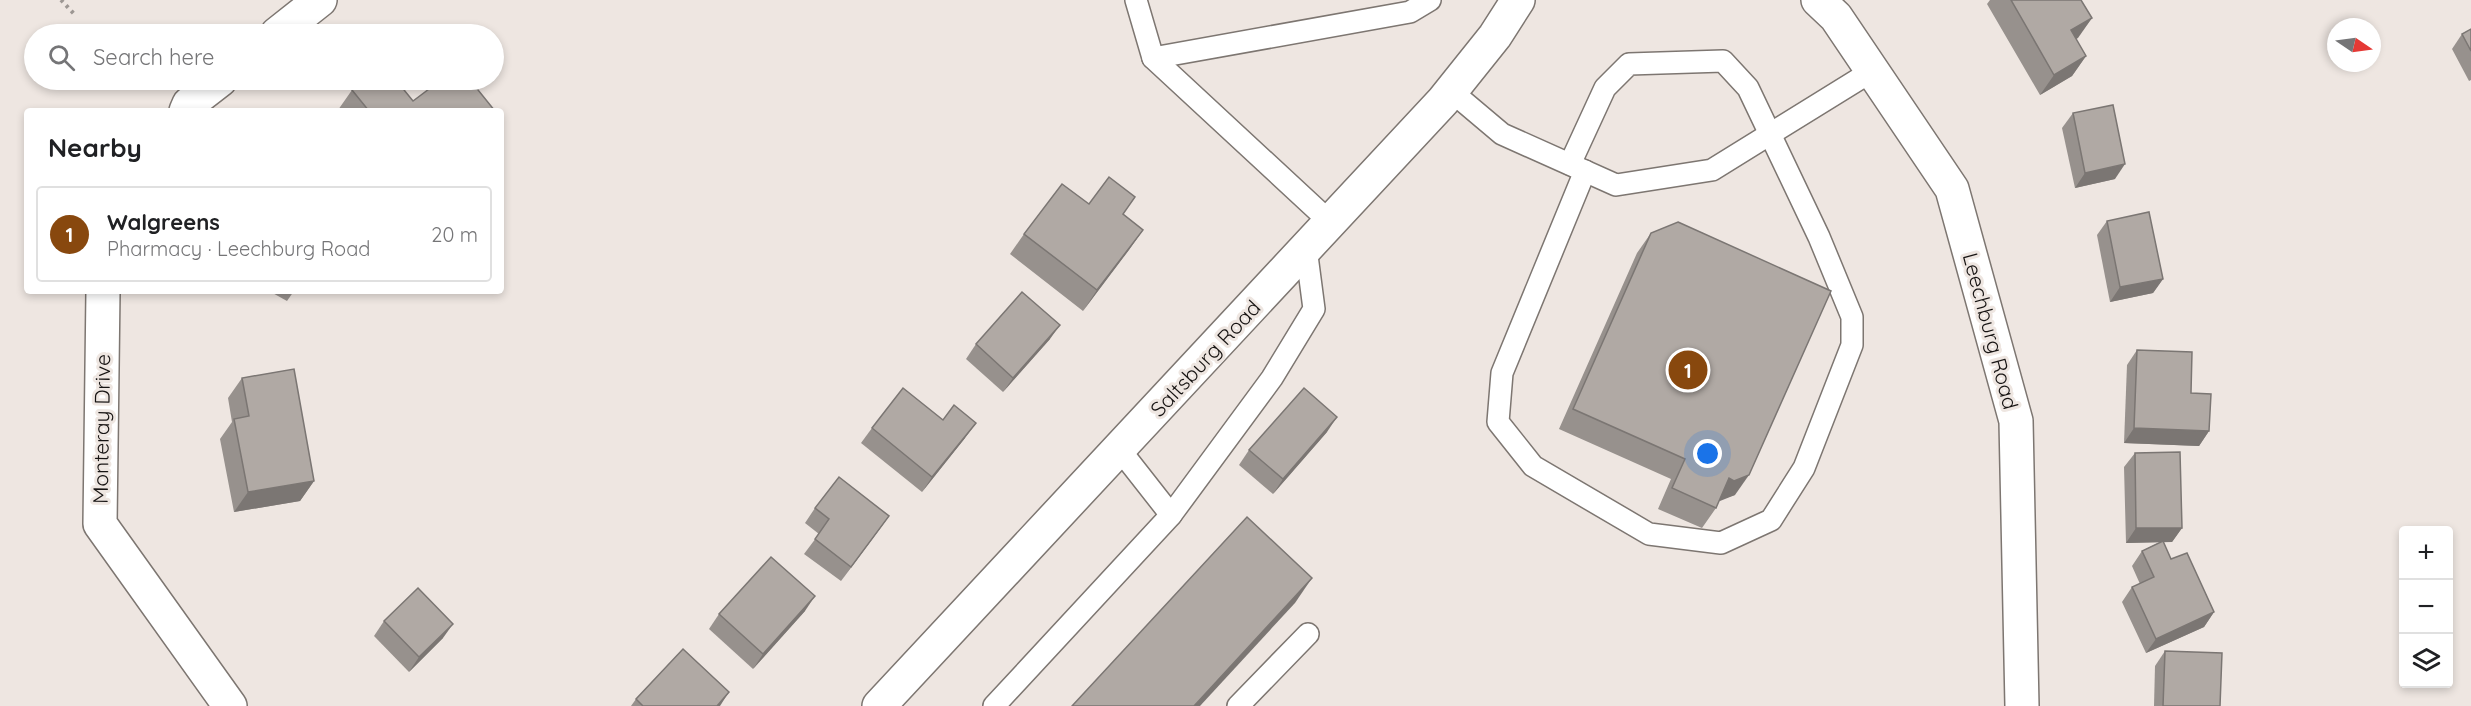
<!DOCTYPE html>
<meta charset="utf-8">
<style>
:root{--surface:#fff;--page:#f6f6f6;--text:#202124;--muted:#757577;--line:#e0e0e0;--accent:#88480e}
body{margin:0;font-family:Quicksand,sans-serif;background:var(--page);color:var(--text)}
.controls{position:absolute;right:18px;bottom:18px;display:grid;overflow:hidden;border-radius:6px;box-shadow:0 3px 9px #0003}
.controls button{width:54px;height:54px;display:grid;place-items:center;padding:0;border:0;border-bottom:2px solid var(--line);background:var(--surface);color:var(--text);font:30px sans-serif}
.compass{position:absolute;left:2327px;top:18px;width:54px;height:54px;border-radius:50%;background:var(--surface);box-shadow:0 3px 9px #0003;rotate:103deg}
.you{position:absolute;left:1708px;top:454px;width:21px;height:21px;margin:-15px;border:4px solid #fff;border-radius:50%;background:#1a73e8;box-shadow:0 0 0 9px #1a73e833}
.badge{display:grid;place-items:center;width:39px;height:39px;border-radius:50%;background:var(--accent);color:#fff;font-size:20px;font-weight:700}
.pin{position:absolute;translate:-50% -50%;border:3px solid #fff;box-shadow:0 2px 6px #0006}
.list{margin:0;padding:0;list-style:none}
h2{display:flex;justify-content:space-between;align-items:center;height:78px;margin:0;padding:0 24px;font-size:26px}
h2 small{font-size:20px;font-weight:400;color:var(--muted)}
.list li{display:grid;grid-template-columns:39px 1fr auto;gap:18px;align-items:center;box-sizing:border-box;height:96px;margin:0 12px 12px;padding:0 12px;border:2px solid var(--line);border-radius:6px}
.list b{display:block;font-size:22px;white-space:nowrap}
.list p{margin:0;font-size:20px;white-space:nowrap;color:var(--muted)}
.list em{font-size:20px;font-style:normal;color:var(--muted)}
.icon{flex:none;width:33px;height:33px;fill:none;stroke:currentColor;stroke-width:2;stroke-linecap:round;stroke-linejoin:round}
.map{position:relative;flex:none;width:2471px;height:706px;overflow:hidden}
.search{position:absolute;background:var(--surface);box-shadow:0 3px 9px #0003;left:24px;top:24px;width:480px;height:66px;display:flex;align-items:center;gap:15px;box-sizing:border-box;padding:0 21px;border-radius:33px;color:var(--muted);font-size:22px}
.panel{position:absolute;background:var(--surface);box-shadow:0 3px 9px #0003;left:24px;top:108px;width:480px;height:186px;border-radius:6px}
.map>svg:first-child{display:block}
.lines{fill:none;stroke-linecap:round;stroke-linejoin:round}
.lane-casing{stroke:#7d7671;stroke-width:24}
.street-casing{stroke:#7d7671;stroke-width:36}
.secondary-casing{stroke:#7d7671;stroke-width:36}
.path{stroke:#9d9793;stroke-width:4;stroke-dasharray:3 4.5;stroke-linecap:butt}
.lane{stroke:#fff;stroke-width:21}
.street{stroke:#fff;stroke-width:33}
.secondary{stroke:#fff;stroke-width:33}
.wall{fill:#97918d}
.shaded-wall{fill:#7b7673}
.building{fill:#b0a9a4;stroke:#7b7673;stroke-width:1.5}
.labels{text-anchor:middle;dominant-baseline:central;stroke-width:6;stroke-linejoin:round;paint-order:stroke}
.street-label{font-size:21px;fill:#161312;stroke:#eee6e1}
</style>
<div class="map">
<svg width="2471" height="706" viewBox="0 0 2471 706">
<rect width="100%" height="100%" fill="#eee6e1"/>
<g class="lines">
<!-- lane casing -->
<g class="lane-casing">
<g id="lane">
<path d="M 1136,0 L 1153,58 L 1330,222"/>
<path d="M 1153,58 L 1410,12 L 1430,0"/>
<path d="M 1451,91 L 1502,134 L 1616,185 L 1712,170 L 1872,71"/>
<path d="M 1570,164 L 1605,88 L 1629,64 L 1723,61 L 1748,88 L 1819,237 L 1852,317 L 1852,345 L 1804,468 L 1771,520 L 1721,543 L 1649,534 L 1533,466 L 1498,422 L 1502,373 L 1585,171"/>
<path d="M 1171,515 L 1272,378 L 1314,309 L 1306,248"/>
<path d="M 994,706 L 1171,515 L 1120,450"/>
<path d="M 1238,706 L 1308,634"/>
</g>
</g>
<!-- street casing -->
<g class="street-casing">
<g id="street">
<path d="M 277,34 L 320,0"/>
<path d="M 186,111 L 189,104 L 220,80"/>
<path d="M 103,291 L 100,524 L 230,706"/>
</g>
</g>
<!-- secondary casing -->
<g class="secondary-casing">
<g id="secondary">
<path d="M 1818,0 L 1836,17 L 1952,189 L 2016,421 L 2022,706"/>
<path d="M 879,706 L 1443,101 L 1495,36 L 1518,0"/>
</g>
</g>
<!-- path -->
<path class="path" d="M 61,0 L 76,16"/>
<!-- lane -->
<use href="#lane" class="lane"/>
<!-- street -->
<use href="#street" class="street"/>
<!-- secondary -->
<use href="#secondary" class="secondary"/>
</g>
<!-- wall -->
<g class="wall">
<path d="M 1990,0 L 2081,0 L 2092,18 L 2076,39 L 2086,56 L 2072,76 L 2040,95 L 1987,4 Z"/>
<path d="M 2471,29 L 2471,80 L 2469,81 L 2452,49 L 2462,34 Z"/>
<path d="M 352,90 L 413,101 L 495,111 L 339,111 L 338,110 Z"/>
<path d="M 2073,113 L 2115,179 L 2075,188 L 2062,128 Z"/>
<path d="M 1135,197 L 1123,214 L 1143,230 L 1083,311 L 1010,254 L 1024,234 L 1089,204 Z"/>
<path d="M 2107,221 L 2163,279 L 2153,293 L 2110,302 L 2097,235 Z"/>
<path d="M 1651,233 L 1735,495 L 1719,500 L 1716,508 L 1702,528 L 1658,509 L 1671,479 L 1559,429 L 1637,253 Z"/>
<path d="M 269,291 L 294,291 L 287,301 Z"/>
<path d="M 1050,339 L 1003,392 L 966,359 L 976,344 Z"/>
<path d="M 2137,350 L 2191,393 L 2209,431 L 2199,446 L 2124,443 L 2127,365 Z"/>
<path d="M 242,378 L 314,481 L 300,501 L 234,512 L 220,439 L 232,422 L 228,398 Z"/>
<path d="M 943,420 L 965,438 L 922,492 L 861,443 L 872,428 Z"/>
<path d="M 1327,432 L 1273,494 L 1239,465 L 1249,450 Z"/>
<path d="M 2135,453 L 2182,528 L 2172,542 L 2163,542 L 2171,559 L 2214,612 L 2204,627 L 2146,653 L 2122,602 L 2132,587 L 2140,584 L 2132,566 L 2142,551 L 2160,542 L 2126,543 L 2124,467 Z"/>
<path d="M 815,508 L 889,516 L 841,581 L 804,554 L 819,534 L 805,523 Z"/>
<path d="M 805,611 L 753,669 L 709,629 L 719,614 Z"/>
<path d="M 384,621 L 443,638 L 409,672 L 374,636 Z"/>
<path d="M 2165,651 L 2220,706 L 2154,706 L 2155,666 Z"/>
<path d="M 636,699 L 720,706 L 631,706 Z"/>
</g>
<!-- shaded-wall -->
<g class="shaded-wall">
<path d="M 2092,18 L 2078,38 L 2057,50 L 2071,30 Z"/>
<path d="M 2086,56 L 2072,76 L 2040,95 L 2054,75 Z"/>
<path d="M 2125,164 L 2115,179 L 2075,188 L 2085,173 Z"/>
<path d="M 1143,230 L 1129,250 L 1083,311 L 1097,290 Z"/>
<path d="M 2163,279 L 2153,293 L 2110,302 L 2120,287 Z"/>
<path d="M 1060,325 L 1050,339 L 1003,392 L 1013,378 Z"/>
<path d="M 1337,417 L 1327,432 L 1273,494 L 1283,479 Z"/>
<path d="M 976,423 L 965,438 L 922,492 L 932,477 Z"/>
<path d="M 2134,428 L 2209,431 L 2199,446 L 2124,443 Z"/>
<path d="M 1749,475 L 1735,495 L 1720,501 L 1714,499 L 1729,478 Z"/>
<path d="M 314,481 L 300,501 L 234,512 L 248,492 Z"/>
<path d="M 889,516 L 879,530 L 841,581 L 851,567 Z"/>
<path d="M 2136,528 L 2182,528 L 2172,542 L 2126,543 Z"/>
<path d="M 1312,578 L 1295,603 L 1200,706 L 1194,706 Z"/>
<path d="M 815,596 L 805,611 L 753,669 L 763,654 Z"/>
<path d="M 2214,612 L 2204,627 L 2146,653 L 2156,639 Z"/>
<path d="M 453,624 L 443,638 L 409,672 L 419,657 Z"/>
<path d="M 729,692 L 720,706 L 717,706 Z"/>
</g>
<!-- building -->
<g class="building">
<path d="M 2011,0 L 2081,0 L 2092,18 L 2071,30 L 2086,56 L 2054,75 Z"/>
<path d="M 2471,29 L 2471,51 L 2462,34 Z"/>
<path d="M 364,80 L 396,80 L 413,101 L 441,80 L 470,80 L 495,111 L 369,111 L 352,90 Z"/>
<path d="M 2113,105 L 2125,164 L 2085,173 L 2073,113 Z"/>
<path d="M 1109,177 L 1135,197 L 1123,214 L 1143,230 L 1097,290 L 1024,234 L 1062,184 L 1089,204 Z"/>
<path d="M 2149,212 L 2163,279 L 2120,287 L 2107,221 Z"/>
<path d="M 1678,222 L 1831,291 L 1749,475 L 1734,481 L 1729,478 L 1716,508 L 1672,488 L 1685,459 L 1573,409 L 1651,233 Z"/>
<path d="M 1022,292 L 1060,325 L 1013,378 L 976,344 Z"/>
<path d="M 2137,350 L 2192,352 L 2191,393 L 2211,394 L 2209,431 L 2134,428 Z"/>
<path d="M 294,369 L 314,481 L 248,492 L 234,419 L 249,416 L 242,378 Z"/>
<path d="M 903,388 L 943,420 L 954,405 L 976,423 L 932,477 L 872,428 Z"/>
<path d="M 1304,388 L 1337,417 L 1283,479 L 1249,450 Z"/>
<path d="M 2180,452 L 2182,528 L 2136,528 L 2135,453 Z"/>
<path d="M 839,477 L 889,516 L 851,567 L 815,539 L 829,519 L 815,508 Z"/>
<path d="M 1247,517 L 1312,578 L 1194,706 L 1072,706 Z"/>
<path d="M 2163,541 L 2171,559 L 2187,553 L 2214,612 L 2156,639 L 2132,587 L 2154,577 L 2142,551 Z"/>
<path d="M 771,557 L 815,596 L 763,654 L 719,614 Z"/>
<path d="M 418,588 L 453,624 L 419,657 L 384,621 Z"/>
<path d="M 683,649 L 729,692 L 717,706 L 643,706 L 636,699 Z"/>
<path d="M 2165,651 L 2222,653 L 2220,706 L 2163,706 Z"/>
</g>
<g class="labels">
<!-- street labels -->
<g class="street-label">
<text transform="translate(1991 331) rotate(75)">Leechburg Road</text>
<text transform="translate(1205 358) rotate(-47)">Saltsburg Road</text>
<text transform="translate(101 429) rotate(-89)">Monteray Drive</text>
</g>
</g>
</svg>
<div class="controls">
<button>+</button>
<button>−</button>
<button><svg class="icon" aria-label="layers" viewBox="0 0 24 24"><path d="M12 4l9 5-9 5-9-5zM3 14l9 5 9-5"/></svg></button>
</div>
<svg class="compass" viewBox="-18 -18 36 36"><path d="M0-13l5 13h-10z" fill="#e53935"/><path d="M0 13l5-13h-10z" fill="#757577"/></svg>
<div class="you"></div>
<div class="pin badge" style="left:1688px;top:370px">1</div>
<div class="search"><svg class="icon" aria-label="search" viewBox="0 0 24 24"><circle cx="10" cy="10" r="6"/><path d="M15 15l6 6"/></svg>Search here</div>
<section class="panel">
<h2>Nearby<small></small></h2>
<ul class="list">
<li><span class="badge">1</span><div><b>Walgreens</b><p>Pharmacy · Leechburg Road</p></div><em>20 m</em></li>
</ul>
</section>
</div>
